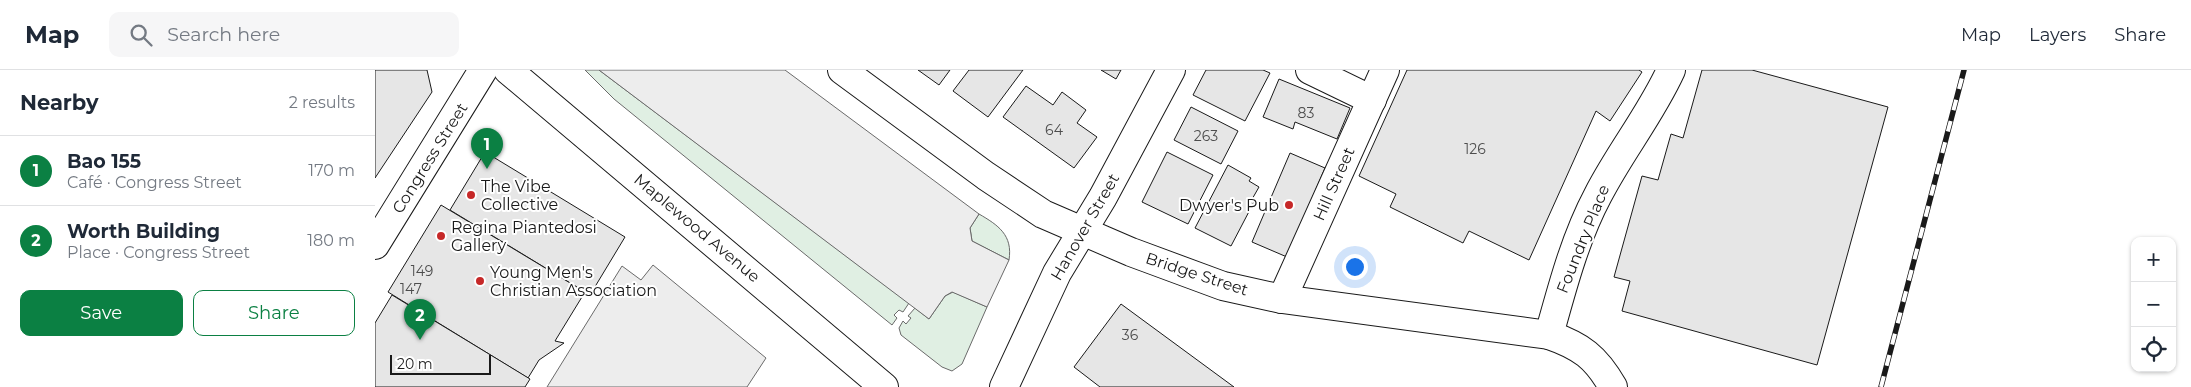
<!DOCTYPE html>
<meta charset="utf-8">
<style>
:root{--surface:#fff;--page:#f6f6f7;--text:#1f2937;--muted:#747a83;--line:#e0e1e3;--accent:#0b8043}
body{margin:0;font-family:Montserrat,sans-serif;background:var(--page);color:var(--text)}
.controls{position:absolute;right:15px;bottom:15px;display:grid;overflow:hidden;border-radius:10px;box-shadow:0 1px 4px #0004}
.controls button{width:45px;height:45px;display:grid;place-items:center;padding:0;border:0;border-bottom:1px solid var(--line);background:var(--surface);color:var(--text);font:25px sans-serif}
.scale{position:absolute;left:15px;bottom:12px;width:101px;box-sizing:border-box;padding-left:5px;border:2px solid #1a1a1a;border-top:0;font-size:14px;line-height:18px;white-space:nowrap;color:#1a1a1a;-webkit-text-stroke:4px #fff;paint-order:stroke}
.you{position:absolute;left:979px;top:196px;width:18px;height:18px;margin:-12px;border:4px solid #fff;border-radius:50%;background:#1a73e8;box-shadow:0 0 0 8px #1a73e833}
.badge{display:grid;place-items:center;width:32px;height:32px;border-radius:50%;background:var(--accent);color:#fff;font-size:16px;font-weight:700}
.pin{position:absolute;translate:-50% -41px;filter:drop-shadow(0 1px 2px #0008)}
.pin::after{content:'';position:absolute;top:26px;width:18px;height:15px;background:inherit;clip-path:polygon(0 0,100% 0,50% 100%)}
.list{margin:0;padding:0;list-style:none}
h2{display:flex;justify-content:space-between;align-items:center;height:65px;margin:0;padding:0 20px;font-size:21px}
h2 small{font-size:16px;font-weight:400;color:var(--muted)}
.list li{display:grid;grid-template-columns:32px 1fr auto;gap:15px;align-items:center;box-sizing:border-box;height:70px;padding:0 20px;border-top:1px solid var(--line)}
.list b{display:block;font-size:19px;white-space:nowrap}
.list p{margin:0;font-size:16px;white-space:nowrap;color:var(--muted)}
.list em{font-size:16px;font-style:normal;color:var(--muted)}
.actions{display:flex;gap:10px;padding:15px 20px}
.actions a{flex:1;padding:11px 0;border:1px solid var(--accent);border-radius:10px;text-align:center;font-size:18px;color:var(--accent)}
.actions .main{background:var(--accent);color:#fff}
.icon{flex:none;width:28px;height:28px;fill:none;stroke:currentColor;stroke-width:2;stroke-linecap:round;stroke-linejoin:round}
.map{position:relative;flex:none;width:1816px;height:317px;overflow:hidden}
header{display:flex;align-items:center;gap:30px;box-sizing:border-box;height:70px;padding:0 25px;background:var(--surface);border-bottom:1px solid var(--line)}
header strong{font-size:24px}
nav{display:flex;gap:28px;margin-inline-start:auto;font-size:18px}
.search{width:350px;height:45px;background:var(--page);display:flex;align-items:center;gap:12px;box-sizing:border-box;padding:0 18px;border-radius:10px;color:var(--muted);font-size:19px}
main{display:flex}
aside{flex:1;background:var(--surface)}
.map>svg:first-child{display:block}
.green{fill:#e0efe3;stroke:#6a6a6a}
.parking{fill:#ededed;stroke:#6a6a6a}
.building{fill:#e6e6e6;stroke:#1a1a1a}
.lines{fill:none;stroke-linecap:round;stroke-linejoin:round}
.minor-casing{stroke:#1a1a1a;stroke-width:30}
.major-casing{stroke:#1a1a1a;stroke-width:30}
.minor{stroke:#fff;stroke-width:28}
.major{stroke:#fff;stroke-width:28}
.rail-casing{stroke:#1a1a1a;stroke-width:5.5}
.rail{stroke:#fff;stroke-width:4;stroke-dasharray:11;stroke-linecap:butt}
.poi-dot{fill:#c62828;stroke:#fff;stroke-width:2}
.labels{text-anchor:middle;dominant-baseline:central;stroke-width:4;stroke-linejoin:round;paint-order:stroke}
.number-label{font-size:14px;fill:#4d4d4d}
.street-label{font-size:16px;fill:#1a1a1a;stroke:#fff}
.poi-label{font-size:16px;fill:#1a1a1a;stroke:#fff;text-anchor:start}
</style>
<header>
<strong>Map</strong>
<div class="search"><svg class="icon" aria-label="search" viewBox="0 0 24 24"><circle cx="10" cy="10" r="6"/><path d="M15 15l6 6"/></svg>Search here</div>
<nav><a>Map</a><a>Layers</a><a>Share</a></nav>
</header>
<main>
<aside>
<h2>Nearby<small>2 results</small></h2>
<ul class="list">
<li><span class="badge">1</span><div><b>Bao 155</b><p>Café · Congress Street</p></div><em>170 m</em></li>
<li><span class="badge">2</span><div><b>Worth Building</b><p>Place · Congress Street</p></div><em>180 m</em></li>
</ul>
<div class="actions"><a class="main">Save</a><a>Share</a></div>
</aside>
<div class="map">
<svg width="1816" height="317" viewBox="0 0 1816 317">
<rect width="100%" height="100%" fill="#fff"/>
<!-- green -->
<g class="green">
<path d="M 210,0 L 224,0 L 534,233 L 528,242 L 524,240 L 519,245 L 522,248 L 517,255 L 239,29 Z"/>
<path d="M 604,144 C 623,155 638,165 634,190 L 597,171 L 595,158 Z"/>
<path d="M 578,222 L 612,237 L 587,294 L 577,301 L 567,297 L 526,265 L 524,258 L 528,251 L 531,254 L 536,248 L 533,246 L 540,238 L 554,249 L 570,226 Z"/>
</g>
<!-- parking -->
<g class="parking">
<path d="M 224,0 L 410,0 L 604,144 L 595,158 L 597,171 L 634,190 L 612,237 L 577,222 L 570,226 L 554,249 Z"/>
<path d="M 278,195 L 391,288 L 372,317 L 172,317 L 247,196 L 266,210 Z"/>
</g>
<!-- building -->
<g class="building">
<path d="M 0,0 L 52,0 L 57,22 L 0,108 Z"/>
<path d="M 543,0 L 575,0 L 564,15 Z"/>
<path d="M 594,0 L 648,0 L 613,47 L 578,21 Z"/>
<path d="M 726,0 L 746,0 L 741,9 Z"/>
<path d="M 831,0 L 888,0 L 895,3 L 870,51 L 818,25 Z"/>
<path d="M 1032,0 L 1264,0 L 1267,2 L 1235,51 L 1221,41 L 1154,190 L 1094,161 L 1088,173 L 1015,137 L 1021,124 L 984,106 Z"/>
<path d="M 1327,0 L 1377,0 L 1513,37 L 1442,295 L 1247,241 L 1255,211 L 1239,207 L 1267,106 L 1283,110 L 1296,64 L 1308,68 Z"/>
<path d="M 904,9 L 975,38 L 962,69 L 920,52 L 918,59 L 888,47 Z"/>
<path d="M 651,16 L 678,35 L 687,22 L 711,40 L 702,53 L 722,67 L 699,98 L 628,47 Z"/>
<path d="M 816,37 L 863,61 L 846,94 L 799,70 Z"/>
<path d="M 110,82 L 250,167 L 215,225 L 75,140 Z"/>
<path d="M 792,82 L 838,105 L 813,154 L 767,132 Z"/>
<path d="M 915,83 L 950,98 L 912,187 L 877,172 Z"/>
<path d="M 853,95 L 876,108 L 874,111 L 884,117 L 876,131 L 879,132 L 856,176 L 820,158 Z"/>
<path d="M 66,135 L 210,222 L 180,271 L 189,273 L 164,290 L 153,308 L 13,222 Z"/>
<path d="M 17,225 L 155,309 L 150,317 L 0,317 L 0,253 Z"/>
<path d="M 746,234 L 859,317 L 725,317 L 699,297 Z"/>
</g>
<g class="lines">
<!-- minor casing -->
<g class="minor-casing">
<g id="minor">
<path d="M 133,0 L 509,317"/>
<path d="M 467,0 L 611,106 L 668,144 L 756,182 L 848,216 L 907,229 L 1174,265 C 1206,276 1221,287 1238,317"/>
<path d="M 935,0 L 997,30"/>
<path d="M 907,229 L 1010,0"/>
<path d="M 1174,265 C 1187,218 1200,168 1223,125 C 1245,82 1276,44 1296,0"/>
<path d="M 629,317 L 682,203 L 728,127 L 796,0"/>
</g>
</g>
<!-- major casing -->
<g class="major-casing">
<path id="major" d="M 0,175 L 108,0"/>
</g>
<!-- minor -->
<use href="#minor" class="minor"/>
<!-- major -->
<use href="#major" class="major"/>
<!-- rail casing -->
<g class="rail-casing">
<path id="rail" d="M 1506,317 L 1589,0"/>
</g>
<!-- rail -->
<use href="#rail" class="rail"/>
</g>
<!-- markers -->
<g class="poi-dot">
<circle cx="96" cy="125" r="5"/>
<circle cx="914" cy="135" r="5"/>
<circle cx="66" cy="166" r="5"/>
<circle cx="105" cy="211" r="5"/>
</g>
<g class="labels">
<!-- number labels -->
<g class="number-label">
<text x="931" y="43">83</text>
<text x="679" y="60">64</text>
<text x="831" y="66">263</text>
<text x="1100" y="79">126</text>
<text x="47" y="201">149</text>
<text x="36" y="219">147</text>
<text x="755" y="265">36</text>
</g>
<!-- street labels -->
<g class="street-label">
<text transform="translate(55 88) rotate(-58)">Congress Street</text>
<text transform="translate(959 114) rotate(-66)">Hill Street</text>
<text transform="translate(710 157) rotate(-60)">Hanover Street</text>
<text transform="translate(322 158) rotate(40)">Maplewood Avenue</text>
<text transform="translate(1208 169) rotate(-68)">Foundry Place</text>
<text transform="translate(822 204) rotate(18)">Bridge Street</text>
</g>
<!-- poi labels -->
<g class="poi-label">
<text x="106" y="116">The Vibe<tspan x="106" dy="18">Collective</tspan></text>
<text x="904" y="135" text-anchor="end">Dwyer's Pub</text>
<text x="76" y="157">Regina Piantedosi<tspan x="76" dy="18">Gallery</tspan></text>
<text x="115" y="202">Young Men's<tspan x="115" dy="18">Christian Association</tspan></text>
</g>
</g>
</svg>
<div class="controls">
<button>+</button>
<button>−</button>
<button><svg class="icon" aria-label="locate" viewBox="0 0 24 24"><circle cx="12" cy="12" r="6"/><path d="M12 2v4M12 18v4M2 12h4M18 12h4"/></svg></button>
</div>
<div class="scale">20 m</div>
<div class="you"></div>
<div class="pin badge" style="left:112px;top:99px">1</div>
<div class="pin badge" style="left:45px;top:270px">2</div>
</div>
</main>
